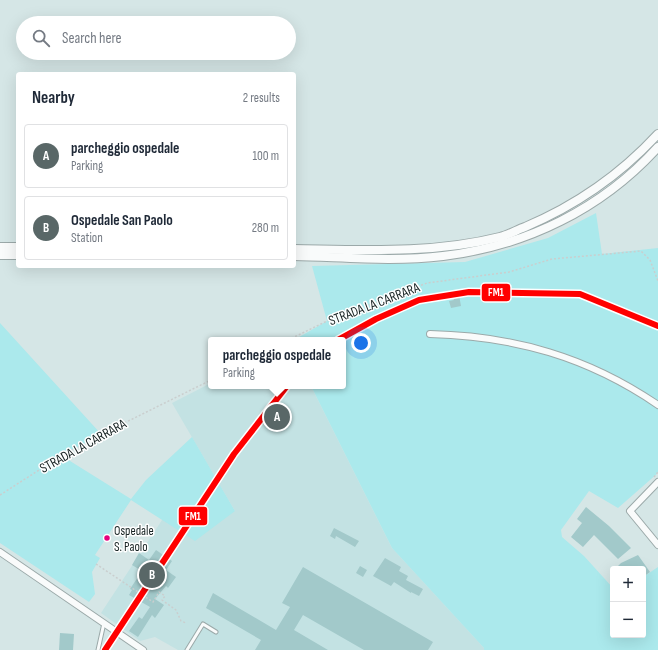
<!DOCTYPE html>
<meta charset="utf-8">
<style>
:root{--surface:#fff;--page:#f6f6f7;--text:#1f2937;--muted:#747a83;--line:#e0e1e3;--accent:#596767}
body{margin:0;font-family:"Sofia Sans Condensed",sans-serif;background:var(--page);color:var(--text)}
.controls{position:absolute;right:12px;bottom:12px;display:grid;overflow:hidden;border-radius:4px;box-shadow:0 4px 16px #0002}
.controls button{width:36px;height:36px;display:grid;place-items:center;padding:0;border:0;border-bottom:1px solid var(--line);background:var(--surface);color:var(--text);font:20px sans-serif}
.you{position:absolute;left:361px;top:343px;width:14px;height:14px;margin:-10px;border:3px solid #fff;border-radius:50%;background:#1a73e8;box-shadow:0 0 0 6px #1a73e833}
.badge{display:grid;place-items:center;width:26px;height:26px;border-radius:50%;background:var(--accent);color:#fff;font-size:13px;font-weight:700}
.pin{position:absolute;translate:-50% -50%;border:2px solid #fff;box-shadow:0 1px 4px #0006}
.popup{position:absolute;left:208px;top:337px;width:138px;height:52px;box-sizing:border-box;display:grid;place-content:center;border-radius:4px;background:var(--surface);filter:drop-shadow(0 1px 3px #0005);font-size:13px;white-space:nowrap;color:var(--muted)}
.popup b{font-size:15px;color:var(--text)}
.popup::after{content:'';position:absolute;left:50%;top:100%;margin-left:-8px;border:8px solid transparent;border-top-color:var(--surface)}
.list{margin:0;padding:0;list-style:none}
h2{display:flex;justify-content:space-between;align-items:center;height:52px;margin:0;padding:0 16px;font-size:17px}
h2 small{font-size:13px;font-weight:400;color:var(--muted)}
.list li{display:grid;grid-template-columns:26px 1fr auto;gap:12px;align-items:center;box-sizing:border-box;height:64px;margin:0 8px 8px;padding:0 8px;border:1px solid var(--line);border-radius:4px}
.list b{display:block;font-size:15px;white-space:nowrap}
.list p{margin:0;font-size:13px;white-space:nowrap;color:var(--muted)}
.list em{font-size:13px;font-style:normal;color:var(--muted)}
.icon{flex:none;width:22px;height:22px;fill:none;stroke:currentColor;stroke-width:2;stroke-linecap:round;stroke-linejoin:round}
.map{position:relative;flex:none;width:658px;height:650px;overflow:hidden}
.search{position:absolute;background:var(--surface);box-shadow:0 4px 16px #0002;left:16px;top:16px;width:280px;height:44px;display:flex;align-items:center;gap:10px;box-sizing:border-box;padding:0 14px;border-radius:22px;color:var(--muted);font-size:15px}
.panel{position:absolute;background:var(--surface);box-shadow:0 4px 16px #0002;left:16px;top:72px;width:280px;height:196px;border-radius:4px}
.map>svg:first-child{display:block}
.built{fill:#c3e2e3}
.green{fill:#abe9ec}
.building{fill:#a2c9ca}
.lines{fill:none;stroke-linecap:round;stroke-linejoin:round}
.service-casing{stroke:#9ba9a9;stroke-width:5}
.minor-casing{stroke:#9ba9a9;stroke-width:8}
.secondary-casing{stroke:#9ba9a9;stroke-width:10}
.path{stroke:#cacece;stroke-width:1.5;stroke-dasharray:2 2;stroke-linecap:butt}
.service{stroke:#f9fbfb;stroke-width:3}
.minor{stroke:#f9fbfb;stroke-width:6}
.secondary{stroke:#f9fbfb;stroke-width:8}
.rail-1-casing{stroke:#fff;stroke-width:9}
.rail-1{stroke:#f00;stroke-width:6}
.bus-dot{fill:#e5007d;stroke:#fff;stroke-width:1.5}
.labels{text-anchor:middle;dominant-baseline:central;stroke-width:3;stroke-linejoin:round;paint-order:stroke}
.bus-label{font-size:13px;fill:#162222;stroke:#fff;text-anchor:start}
.street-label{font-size:14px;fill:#162222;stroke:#fff}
.line-badge{stroke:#fff;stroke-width:1.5}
.badge-label{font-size:11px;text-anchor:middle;font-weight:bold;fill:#fff}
</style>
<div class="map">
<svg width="658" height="650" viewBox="0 0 658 650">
<rect width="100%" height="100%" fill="#d5e6e6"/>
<!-- built -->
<path class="built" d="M 211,383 L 211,386 L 311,386 L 392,548 L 484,648 L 484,650 L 178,650 L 155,637 L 140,641 L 101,613 L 162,520 L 235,511 L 172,403 Z"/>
<!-- green -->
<g class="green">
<path d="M 596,213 L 602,254 L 658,248 L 658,473 L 618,508 L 589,491 L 561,530 L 562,537 L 584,556 L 613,588 L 613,635 L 643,635 L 643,577 L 658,567 L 658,650 L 484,650 L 484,648 L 392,548 L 311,386 L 343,386 L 343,340 L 294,340 L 327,321 L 312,266 L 465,262 L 548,238 Z"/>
<path d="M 0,323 L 101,434 L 62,456 L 131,499 L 146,480 L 192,437 L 235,511 L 195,541 L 131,500 L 95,555 L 100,558 L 92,572 L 95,594 L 89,602 L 0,543 Z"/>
</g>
<!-- building -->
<g class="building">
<path d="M 459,295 L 461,306 L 451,308 L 449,301 L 454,300 L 453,296 Z"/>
<path d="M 586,507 L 609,526 L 631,548 L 618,559 L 594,535 L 583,547 L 571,537 L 582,523 L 577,519 Z"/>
<path d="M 334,528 L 359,541 L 355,547 L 336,536 L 335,539 L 330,536 Z"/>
<path d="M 156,550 L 172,561 L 166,570 L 176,577 L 168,588 L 166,586 L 155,599 L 164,605 L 155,618 L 152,615 L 138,637 L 129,631 L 139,617 L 142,619 L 150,607 L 129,595 L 132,590 L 130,589 L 142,571 L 132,565 L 139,553 L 149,560 Z"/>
<path d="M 638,555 L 650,572 L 643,577 L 643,569 L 615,569 L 621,563 Z"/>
<path d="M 385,558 L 401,567 L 399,571 L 408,576 L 406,580 L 423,589 L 419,596 L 411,592 L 411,593 L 394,582 L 391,586 L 373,576 Z"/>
<path d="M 360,566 L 367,570 L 363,577 L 356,573 Z"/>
<path d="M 303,567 L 433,642 L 428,650 L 364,650 L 303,615 L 294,630 L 328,650 L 255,650 L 261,640 L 206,608 L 213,593 L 276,630 L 290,607 L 282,603 Z"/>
<path d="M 60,633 L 74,634 L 73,650 L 59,650 Z"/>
</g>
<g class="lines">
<!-- service casing -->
<g class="service-casing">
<g id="service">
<path d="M 98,650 L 104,623"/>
<path d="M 187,650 L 203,624 L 216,632"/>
</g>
</g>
<!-- minor casing -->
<g class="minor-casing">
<g id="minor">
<path d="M 430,334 C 514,336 588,357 658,405"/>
<path d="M 658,482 L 630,511 L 658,545"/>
<path d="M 0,552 L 143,650"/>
</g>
</g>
<!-- secondary casing -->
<g class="secondary-casing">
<g id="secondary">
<path d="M 0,247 L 18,247"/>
<path d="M 294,249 C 362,250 433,254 500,237 C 508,235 517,230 525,227 C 575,206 621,174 658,134"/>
<path d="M 0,255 L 18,255"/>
<path d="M 294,256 C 343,257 394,262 443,256 C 526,246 602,209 658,147"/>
</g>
</g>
<!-- path -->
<g class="path">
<path d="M 288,340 L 327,321 L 427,283 L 509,272 L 552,259 L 641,251 L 650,260 L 658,281"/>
<path d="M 654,477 L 658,472"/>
<path d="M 0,495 L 61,456 L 90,440 L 211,380"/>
<path d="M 96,564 L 153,602 L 159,592 L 165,596 L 162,600 L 176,610 L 181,621 L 186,623"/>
</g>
<!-- service -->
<use href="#service" class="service"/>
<!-- minor -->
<use href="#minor" class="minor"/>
<!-- secondary -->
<use href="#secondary" class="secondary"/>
<!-- rail-1 casing -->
<g class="rail-1-casing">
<g id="rail-1">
<path d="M 338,340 L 376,319 L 419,300 L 469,292 L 580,294 L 658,326"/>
<path d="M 105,650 L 234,454 L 287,386"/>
</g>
</g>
<!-- rail-1 -->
<use href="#rail-1" class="rail-1"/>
</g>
<!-- markers -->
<circle class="bus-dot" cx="107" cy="538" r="3.5"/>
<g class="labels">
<!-- bus labels -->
<g class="bus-label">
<text x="114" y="531">Ospedale<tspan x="114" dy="16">S. Paolo</tspan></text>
</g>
<!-- street labels -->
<g class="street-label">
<text transform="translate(374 304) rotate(-21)">STRADA LA CARRARA</text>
<text transform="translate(83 446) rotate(-29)">STRADA LA CARRARA</text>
</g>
</g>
<g class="line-badge">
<rect x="481" y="283" width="30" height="19" rx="4" fill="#f00"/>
<rect x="178" y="506" width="30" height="20" rx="4" fill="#f00"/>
</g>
<g class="badge-label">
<text x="496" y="296">FM1</text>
<text x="193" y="520">FM1</text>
</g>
</svg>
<div class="controls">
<button>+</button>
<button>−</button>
</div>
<div class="you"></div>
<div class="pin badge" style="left:277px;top:417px">A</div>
<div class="popup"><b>parcheggio ospedale</b>Parking</div>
<div class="pin badge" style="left:152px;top:575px">B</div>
<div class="search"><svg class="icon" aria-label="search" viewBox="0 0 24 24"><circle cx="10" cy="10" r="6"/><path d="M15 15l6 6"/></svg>Search here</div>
<section class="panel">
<h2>Nearby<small>2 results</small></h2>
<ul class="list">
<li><span class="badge">A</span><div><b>parcheggio ospedale</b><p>Parking</p></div><em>100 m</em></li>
<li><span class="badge">B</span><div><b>Ospedale San Paolo</b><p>Station</p></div><em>280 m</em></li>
</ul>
</section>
</div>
